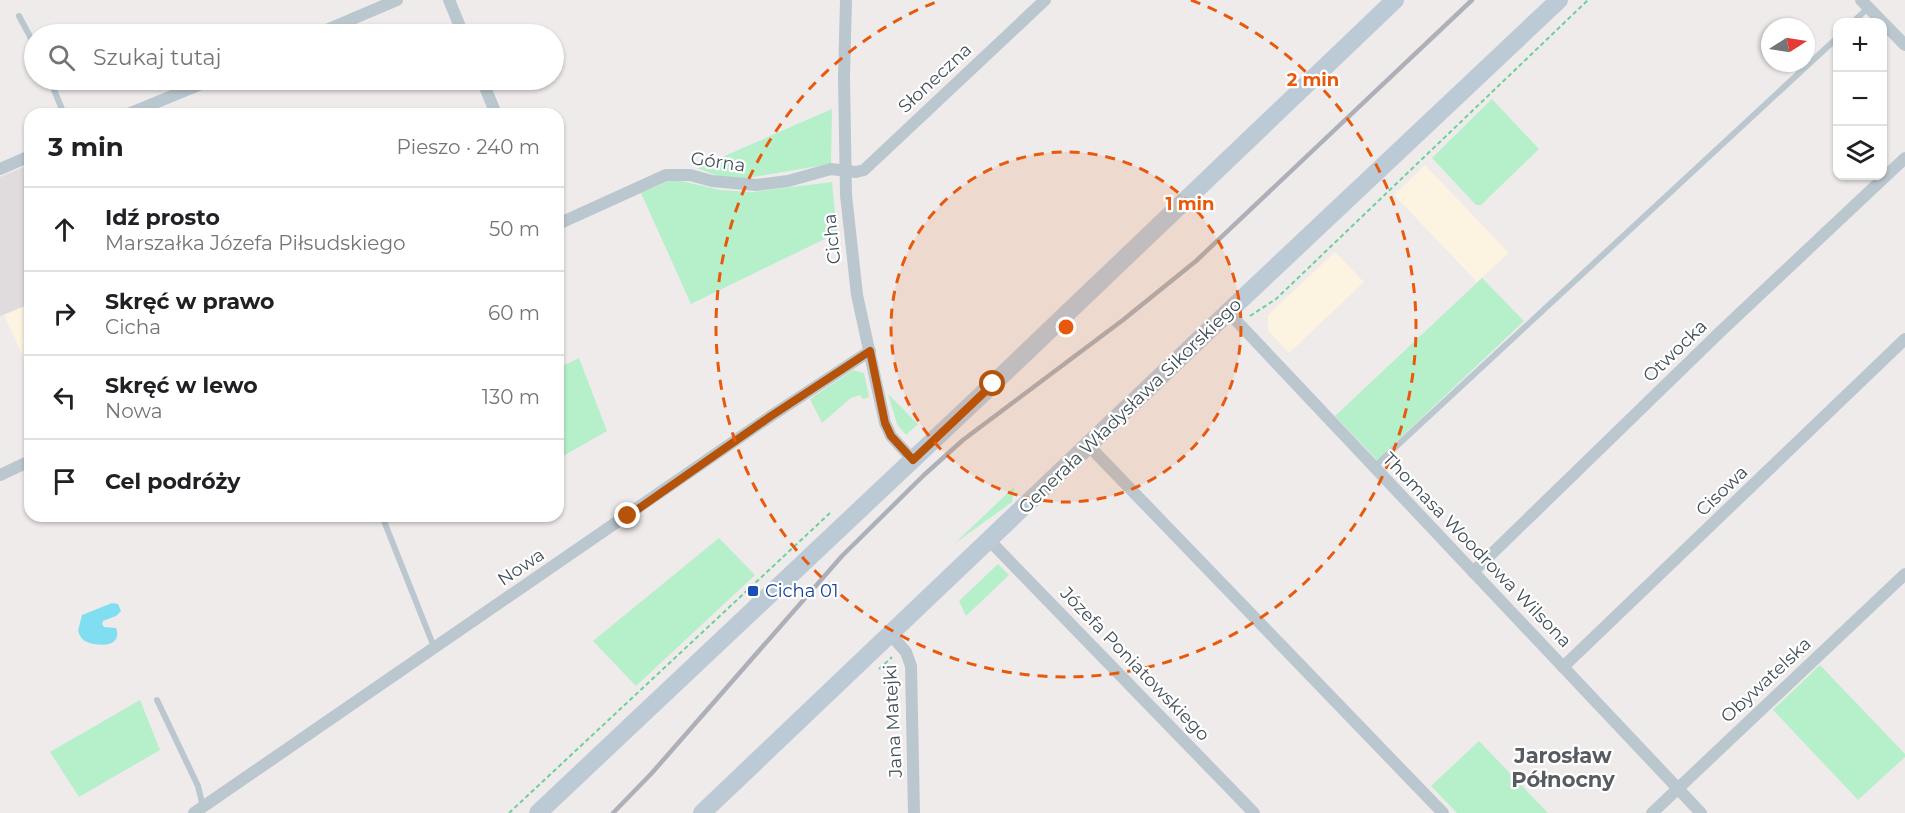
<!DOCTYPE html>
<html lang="pl">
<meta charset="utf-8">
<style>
:root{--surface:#fff;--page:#f2f2f2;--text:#202124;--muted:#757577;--line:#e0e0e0}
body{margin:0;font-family:Montserrat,sans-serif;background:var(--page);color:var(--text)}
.controls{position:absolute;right:18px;top:18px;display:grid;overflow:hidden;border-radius:12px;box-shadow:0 2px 4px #0004}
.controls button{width:54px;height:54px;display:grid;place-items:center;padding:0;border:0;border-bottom:2px solid var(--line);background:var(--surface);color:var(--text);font:30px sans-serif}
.compass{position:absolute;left:1761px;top:18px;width:54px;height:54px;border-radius:50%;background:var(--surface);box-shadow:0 2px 4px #0004;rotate:78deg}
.stop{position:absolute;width:18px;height:18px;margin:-14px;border:4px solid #b45309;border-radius:50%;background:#fff}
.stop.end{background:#b45309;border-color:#fff;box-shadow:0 2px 6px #0008}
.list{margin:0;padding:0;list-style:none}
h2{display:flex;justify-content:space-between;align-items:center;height:78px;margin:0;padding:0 24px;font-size:26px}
h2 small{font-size:20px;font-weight:400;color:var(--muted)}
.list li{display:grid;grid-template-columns:39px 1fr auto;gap:18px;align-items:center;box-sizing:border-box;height:84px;padding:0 24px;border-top:2px solid var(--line)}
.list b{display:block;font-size:22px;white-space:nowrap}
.list p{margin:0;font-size:20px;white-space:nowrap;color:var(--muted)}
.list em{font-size:20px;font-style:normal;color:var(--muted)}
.icon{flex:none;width:33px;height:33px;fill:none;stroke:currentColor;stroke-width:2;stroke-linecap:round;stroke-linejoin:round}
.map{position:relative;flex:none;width:1905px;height:813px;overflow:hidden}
.search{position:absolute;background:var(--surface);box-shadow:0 2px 4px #0004;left:24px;top:24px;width:540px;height:66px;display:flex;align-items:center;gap:15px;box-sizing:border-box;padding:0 21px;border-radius:33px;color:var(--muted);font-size:22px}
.panel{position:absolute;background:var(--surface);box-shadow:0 2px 4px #0004;left:24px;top:108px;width:540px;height:414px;border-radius:18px}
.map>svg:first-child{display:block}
.commercial{fill:#fcf3e1}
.education{fill:#e0dcdd}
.green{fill:#b5f0ca}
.water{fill:#80def0}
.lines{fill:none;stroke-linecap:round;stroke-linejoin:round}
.path{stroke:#6cd09a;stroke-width:2;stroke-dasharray:4.5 3;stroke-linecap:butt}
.service{stroke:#bbc7cf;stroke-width:6}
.minor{stroke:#bbc7cf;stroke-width:12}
.secondary{stroke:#bccad6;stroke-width:18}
.rail{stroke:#adb1b7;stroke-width:4.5}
.route{stroke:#b45309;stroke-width:8}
.ring{fill:none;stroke:#e8590c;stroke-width:3;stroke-dasharray:10 8}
.transit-dot{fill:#1a4fb4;stroke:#fff;stroke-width:2}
.labels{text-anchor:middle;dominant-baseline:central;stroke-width:4.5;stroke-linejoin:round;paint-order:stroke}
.street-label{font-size:18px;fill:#43505a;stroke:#fff}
.transit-label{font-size:18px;fill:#164399;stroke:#fff;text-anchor:start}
.quarter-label{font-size:21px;font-weight:bold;fill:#585c61;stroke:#fff}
.centre{fill:#e8590c;stroke:#fff;stroke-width:3}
.ring-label{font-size:18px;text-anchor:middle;font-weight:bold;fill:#e8590c;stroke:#fff;stroke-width:4.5;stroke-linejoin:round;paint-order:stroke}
</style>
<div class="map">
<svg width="1905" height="813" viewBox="0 0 1905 813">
<rect width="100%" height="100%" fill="#efebeb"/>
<!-- commercial -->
<g class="commercial">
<path d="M 1425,165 L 1509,253 L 1477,282 L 1394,195 Z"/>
<path d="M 1335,252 L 1364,282 L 1289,353 L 1268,331 L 1268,315 Z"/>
<path d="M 30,304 L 30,372 L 4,315 Z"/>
</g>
<!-- education -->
<path class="education" d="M 24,167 L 30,181 L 30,304 L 0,316 L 0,177 Z"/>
<!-- green -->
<g class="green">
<path d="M 1492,99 L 1539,149 L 1481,205 L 1476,205 L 1432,158 Z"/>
<path d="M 832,109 L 831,164 L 741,179 L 715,175 L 697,168 Z"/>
<path d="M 673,179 L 720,190 L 753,192 L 832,182 L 837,233 L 691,304 L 641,193 Z"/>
<path d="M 1482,278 L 1524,321 L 1377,460 L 1335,416 Z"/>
<path d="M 579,358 L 607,431 L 558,459 L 558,368 Z"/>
<path d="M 853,370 L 864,373 L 869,397 L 863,399 L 860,395 L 851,398 L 822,423 L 810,399 Z"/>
<path d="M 888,394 L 918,424 L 906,435 L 897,424 Z"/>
<path d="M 1014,487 L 1012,502 L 954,544 Z"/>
<path d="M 719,538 L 755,575 L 636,686 L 593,641 Z"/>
<path d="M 998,564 L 1009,575 L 966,616 L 959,601 Z"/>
<path d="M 1820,665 L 1905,754 L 1905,757 L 1858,800 L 1773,710 Z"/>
<path d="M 140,700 L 160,750 L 79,797 L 50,752 Z"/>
<path d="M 1479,741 L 1548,813 L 1457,813 L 1431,786 Z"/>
</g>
<!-- water -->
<path class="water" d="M 112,603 L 118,604 L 121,611 L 116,616 L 103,621 L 102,624 L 104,627 L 116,628 C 123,647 99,647 87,642 C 82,640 80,636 78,631 L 82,615 Z"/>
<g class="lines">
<!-- path -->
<g class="path">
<path d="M 1250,316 L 1276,299 L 1588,0"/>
<path d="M 879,669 L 892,657"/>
<path d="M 509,813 L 830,513"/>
</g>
<!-- service -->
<g class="service">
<path d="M 19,16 L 34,44"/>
<path d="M 1853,22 L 1868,8"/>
<path d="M 50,80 L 64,114"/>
<path d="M 1374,467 L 1838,37"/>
<path d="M 382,516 L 434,647"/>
<path d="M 157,700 L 198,786 L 203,807"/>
</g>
<!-- minor -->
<g class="minor">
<path d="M 449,0 L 463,34"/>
<path d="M 846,0 L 844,77 L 846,195 L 857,295 L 885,423 L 891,436 L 913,460"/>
<path d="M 1861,0 L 1905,45"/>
<path d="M 317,34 L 397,0"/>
<path d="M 482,80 L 496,114"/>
<path d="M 128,114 L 211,80"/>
<path d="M 0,169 L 30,156"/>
<path d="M 558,224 L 666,175 L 690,175 L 712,181 L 756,185 L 788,181 L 831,169 L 856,172 L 864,170 L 1045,0"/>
<path d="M 1228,312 L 1701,813"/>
<path d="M 1089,446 L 1443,813"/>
<path d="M 0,475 L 30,461"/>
<path d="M 989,540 L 1254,813"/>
<path d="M 1473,572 L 1719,333 L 1905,158"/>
<path d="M 890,634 L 906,652 L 911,666 L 914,813"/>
<path d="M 1563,667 L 1905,339"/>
<path d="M 194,813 L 771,416 L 870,351"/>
<path d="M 1652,813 L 1905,574"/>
</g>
<!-- secondary -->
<g class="secondary">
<path d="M 538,813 L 993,384 L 1395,0"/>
<path d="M 702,813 L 1228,312 L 1559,0"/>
</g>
<!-- rail -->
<path class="rail" d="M 613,813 L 651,774 L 842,556 L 924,475 L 963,440 L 1123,320 L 1196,261 L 1472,0"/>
</g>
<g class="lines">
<!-- route -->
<path class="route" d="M 628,516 L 771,416 L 870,351 L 885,423 L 891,436 L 913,460 L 993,384"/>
</g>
<!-- distance rings -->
<circle cx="1066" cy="327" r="175" fill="#e8590c" fill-opacity=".12"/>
<g class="ring">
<circle cx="1066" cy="327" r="175"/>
<path d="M1191 0A350 350 0 1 1 941 0"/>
</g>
<!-- markers -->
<rect class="transit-dot" x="747" y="585" width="12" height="12" rx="3"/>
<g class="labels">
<!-- street labels -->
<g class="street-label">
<text transform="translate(935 78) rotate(-43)">Słoneczna</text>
<text transform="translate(718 162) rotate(8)">Górna</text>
<text transform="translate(832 239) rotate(-96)">Cicha</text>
<text transform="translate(1675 351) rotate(-44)">Otwocka</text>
<text transform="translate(1130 406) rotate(-44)">Generała Władysława Sikorskiego</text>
<text transform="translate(1722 491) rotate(-44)">Cisowa</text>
<text transform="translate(1477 550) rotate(46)">Thomasa Woodrowa Wilsona</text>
<text transform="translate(521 567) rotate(-34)">Nowa</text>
<text transform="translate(1135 664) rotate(46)">Józefa Poniatowskiego</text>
<text transform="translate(1766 680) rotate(-43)">Obywatelska</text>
<text transform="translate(893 721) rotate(-93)">Jana Matejki</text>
</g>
<!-- transit labels -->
<g class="transit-label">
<text x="765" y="591">Cicha 01</text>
</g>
<!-- quarter labels -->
<g class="quarter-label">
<text x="1563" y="755">Jarosław<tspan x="1563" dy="24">Północny</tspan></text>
</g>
</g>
<circle cx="1066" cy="327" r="9" class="centre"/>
<g class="ring-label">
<text x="1313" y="86">2 min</text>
<text x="1190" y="210">1 min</text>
</g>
</svg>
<div class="controls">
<button>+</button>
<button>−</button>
<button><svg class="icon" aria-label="layers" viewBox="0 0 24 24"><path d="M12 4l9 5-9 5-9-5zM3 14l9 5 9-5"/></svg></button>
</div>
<svg class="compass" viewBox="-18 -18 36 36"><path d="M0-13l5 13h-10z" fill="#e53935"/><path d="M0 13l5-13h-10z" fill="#757577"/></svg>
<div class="stop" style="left:993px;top:384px"></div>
<div class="stop end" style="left:628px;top:516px"></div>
<div class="search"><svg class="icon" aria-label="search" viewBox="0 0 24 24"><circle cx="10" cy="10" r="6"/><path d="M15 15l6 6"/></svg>Szukaj tutaj</div>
<section class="panel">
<h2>3 min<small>Pieszo · 240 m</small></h2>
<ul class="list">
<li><svg class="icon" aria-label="ahead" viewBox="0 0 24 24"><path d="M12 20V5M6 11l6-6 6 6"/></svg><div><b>Idź prosto</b><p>Marszałka Józefa Piłsudskiego</p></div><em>50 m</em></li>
<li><svg class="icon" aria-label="right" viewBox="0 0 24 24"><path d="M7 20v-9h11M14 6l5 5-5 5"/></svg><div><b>Skręć w prawo</b><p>Cicha</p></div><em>60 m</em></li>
<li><svg class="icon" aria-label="left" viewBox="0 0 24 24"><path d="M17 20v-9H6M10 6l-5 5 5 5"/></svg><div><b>Skręć w lewo</b><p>Nowa</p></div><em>130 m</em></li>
<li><svg class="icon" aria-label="arrive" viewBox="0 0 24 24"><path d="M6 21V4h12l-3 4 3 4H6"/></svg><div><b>Cel podróży</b></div></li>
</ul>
</section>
</div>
